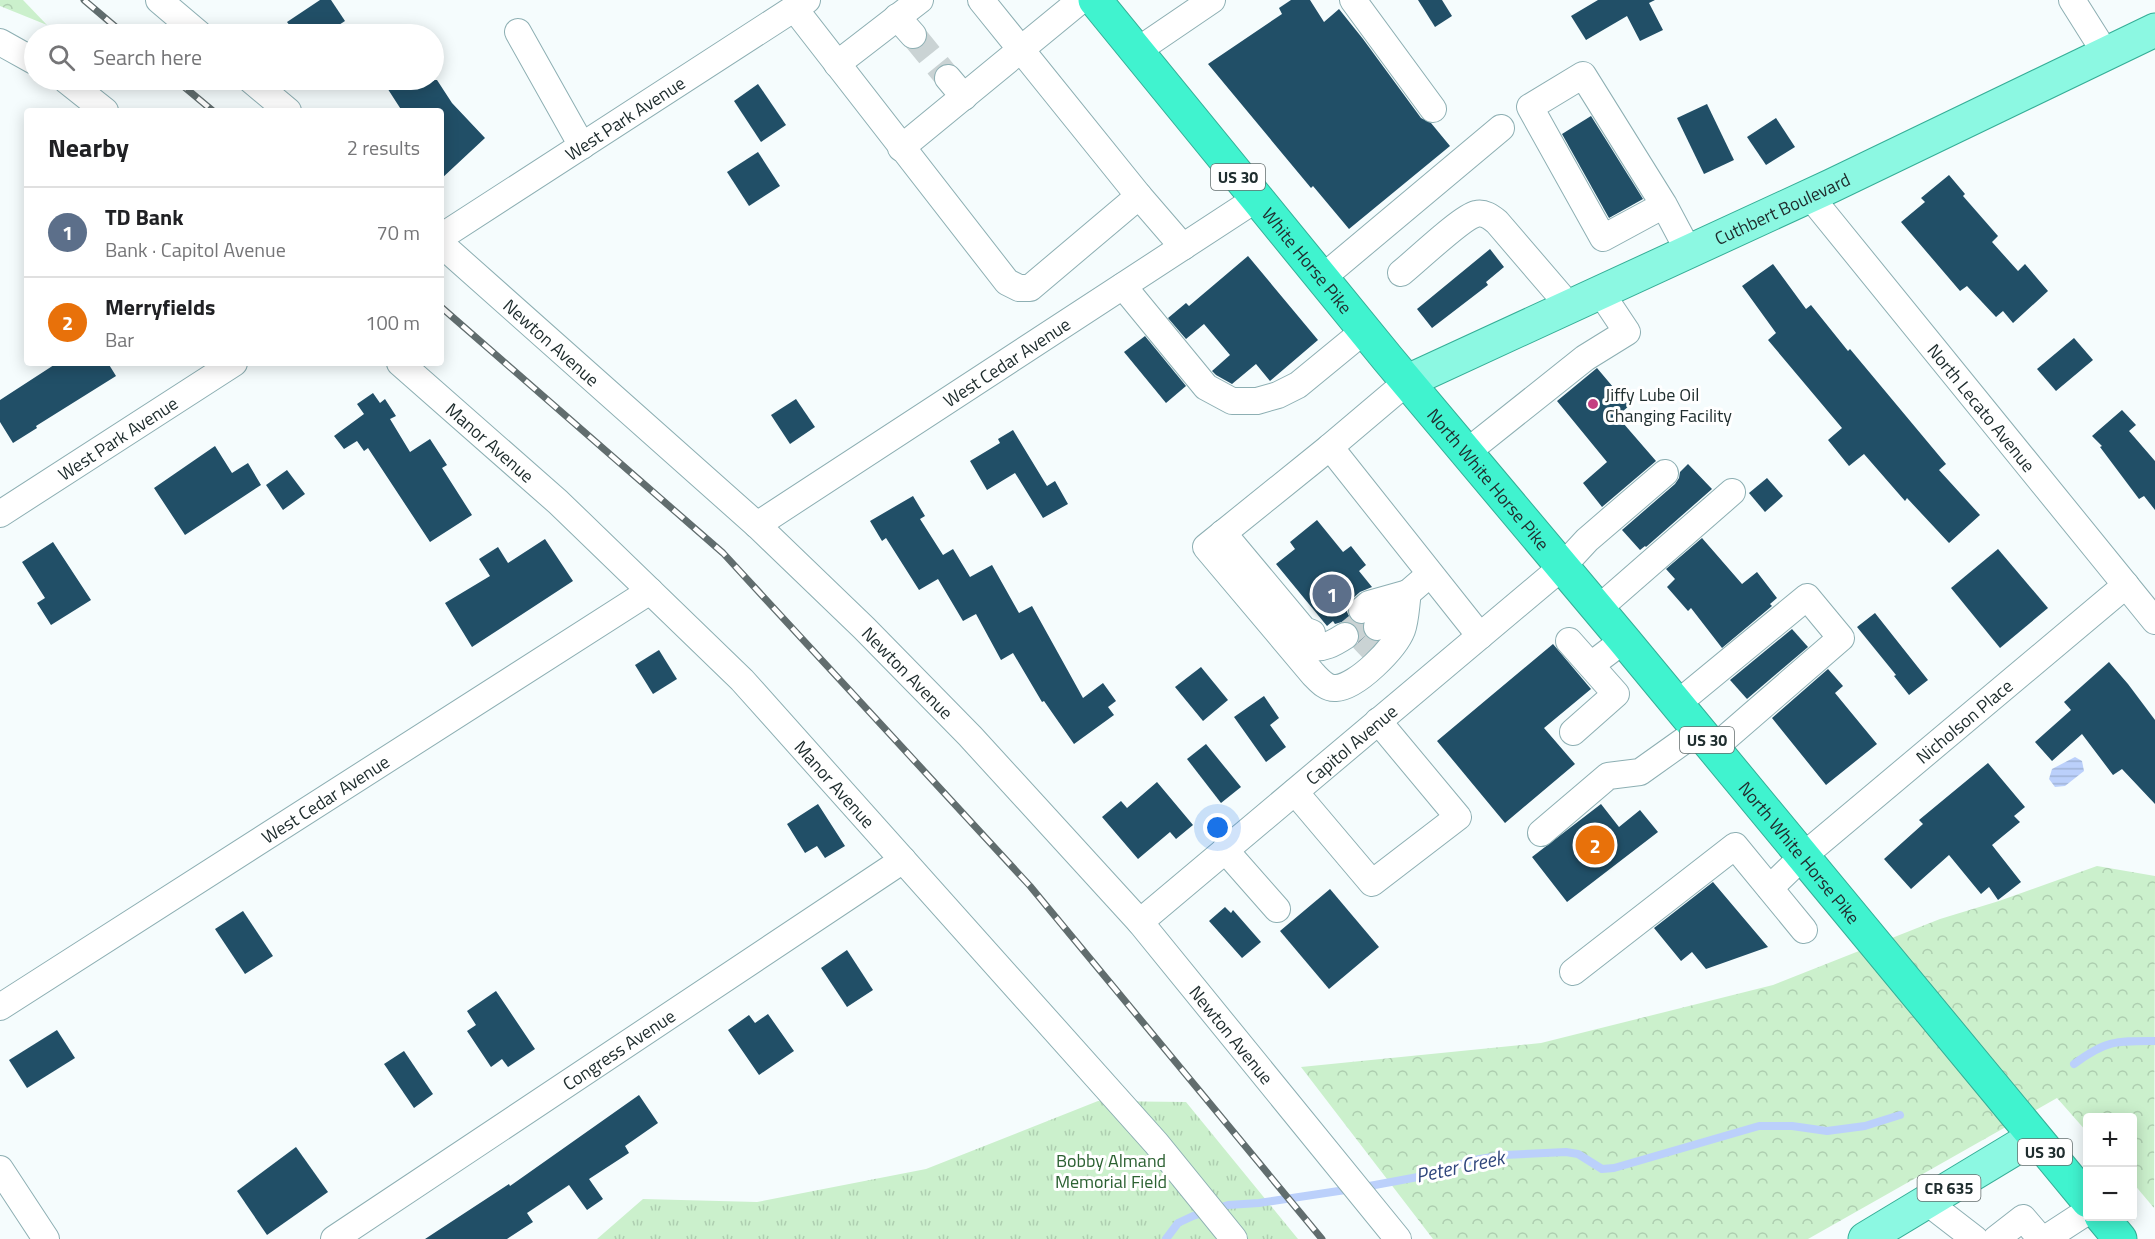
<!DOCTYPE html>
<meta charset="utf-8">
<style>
:root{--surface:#fff;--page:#f6f6f6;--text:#202124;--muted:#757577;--line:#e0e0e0;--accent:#ea580c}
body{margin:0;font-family:"Titillium Web",sans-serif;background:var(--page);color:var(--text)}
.controls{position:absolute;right:18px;bottom:18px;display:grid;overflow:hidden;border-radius:6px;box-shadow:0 3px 15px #0003}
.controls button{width:54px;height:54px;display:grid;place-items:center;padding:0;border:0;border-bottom:2px solid var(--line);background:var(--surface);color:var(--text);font:30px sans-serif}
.you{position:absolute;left:1218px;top:828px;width:21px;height:21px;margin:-15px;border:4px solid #fff;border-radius:50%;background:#1a73e8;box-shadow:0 0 0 9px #1a73e833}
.badge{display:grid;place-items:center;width:39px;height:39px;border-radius:50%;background:var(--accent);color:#fff;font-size:20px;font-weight:700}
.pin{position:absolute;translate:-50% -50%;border:3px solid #fff;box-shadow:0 2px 6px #0006}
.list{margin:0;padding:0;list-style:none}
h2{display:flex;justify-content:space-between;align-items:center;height:78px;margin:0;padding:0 24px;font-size:26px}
h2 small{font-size:20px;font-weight:400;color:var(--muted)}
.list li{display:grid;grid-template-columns:39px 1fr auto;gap:18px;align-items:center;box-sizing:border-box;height:90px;padding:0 24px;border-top:2px solid var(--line)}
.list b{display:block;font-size:22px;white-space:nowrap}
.list p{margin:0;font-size:20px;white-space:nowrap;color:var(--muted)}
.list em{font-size:20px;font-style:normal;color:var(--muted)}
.icon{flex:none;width:33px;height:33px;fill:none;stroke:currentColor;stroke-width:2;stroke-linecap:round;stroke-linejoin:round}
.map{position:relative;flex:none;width:2155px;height:1239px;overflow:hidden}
.search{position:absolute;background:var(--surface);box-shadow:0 3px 15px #0003;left:24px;top:24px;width:420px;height:66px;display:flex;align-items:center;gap:15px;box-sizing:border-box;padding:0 21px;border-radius:33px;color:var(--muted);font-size:22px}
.panel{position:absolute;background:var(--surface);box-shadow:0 3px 15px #0003;left:24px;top:108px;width:420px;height:258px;border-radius:6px}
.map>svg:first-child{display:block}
.forest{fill:url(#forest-crowns)}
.park{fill:url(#park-tufts)}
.water{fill:url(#water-rules)}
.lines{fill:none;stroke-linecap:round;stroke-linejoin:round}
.stream{stroke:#bbd0fb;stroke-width:8}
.building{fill:#214f67}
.minor-tunnel{stroke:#cad3d4;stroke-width:26;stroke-dasharray:26 13;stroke-linecap:butt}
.minor-casing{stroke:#8dafb3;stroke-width:28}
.major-casing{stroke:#35ae97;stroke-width:35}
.highway-casing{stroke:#35ae97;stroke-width:35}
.minor{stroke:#fff;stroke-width:26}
.major{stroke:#8cf8e2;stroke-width:33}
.highway{stroke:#40f3cf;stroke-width:33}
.rail-casing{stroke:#616d6e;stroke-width:7}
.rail{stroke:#fff;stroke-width:4.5;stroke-dasharray:14;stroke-linecap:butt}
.poi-dot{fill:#c43f81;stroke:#fff;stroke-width:2}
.labels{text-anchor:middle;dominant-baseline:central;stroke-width:6;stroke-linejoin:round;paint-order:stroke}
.shield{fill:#fff;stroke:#636d6d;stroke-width:1.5}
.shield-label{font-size:16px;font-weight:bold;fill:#202e2f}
.street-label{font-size:18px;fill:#202e2f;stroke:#fff}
.poi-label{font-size:18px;fill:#202e2f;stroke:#fff;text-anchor:start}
.park-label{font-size:18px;fill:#2c6132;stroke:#fff}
.water-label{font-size:20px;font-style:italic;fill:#2f467c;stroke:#fff}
</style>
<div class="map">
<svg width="2155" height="1239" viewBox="0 0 2155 1239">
<defs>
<pattern id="forest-crowns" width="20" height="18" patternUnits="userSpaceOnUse" patternTransform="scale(1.5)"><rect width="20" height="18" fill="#cbf0cc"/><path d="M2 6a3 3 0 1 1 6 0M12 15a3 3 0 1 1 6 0" fill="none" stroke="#aeceb0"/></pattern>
<pattern id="park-tufts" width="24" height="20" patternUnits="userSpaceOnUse" patternTransform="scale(1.5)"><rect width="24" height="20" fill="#cbf0cc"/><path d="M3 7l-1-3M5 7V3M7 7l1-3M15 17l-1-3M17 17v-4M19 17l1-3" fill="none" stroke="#aeceb0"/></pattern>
<pattern id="water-rules" width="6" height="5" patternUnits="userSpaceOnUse" patternTransform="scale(1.5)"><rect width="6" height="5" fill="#bbd0fb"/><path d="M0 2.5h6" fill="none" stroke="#a0b3d7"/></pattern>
</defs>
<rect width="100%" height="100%" fill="#f5fcfd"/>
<!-- forest -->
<g class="forest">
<path d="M 0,0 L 23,0 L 47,25 L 0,6 Z"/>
<path d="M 2097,866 L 2155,876 L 2154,1208 L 2133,1183 L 2132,1118 L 2088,1118 L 2087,1132 L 2057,1098 L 1808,1239 L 1433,1239 L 1301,1067 L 1541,1043 L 1773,985 L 1940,919 L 1999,901 Z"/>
</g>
<!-- park -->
<path class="park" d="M 1098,1101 L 1186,1102 L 1298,1239 L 597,1239 L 643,1199 L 757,1202 L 926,1169 Z"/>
<!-- water -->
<path class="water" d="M 2075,757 L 2082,761 L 2084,771 L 2065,786 L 2055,787 L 2049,779 L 2052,769 Z"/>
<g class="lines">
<!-- stream -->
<g class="stream">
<path d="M 2074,1064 C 2106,1040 2116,1041 2155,1041"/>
<path d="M 1364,1187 L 1418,1177 L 1474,1160 L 1504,1155 L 1566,1152 L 1578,1154 L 1602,1169 L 1614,1168 L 1759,1126 L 1792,1126 L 1827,1131 L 1865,1126 L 1900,1115"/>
<path d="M 1166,1239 L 1178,1223 L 1193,1216 L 1228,1205 L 1259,1203 L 1352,1189"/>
</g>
</g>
<!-- building -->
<g class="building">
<path d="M 320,0 L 331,0 L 345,21 L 325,34 L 296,34 L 287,22 Z"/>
<path d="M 1291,0 L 1310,0 L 1324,22 L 1339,9 L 1363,39 L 1421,118 L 1431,123 L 1450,146 L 1349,229 L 1313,186 L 1311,188 L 1208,64 L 1282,14 L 1279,8 Z"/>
<path d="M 1418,0 L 1442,0 L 1452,16 L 1435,27 Z"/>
<path d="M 1598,0 L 1655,0 L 1649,3 L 1663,30 L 1640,41 L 1627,16 L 1586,40 L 1571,16 Z"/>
<path d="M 382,80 L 437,80 L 452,103 L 485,138 L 441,179 L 441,111 L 402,111 Z"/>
<path d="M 758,84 L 786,125 L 761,142 L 734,101 Z"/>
<path d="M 1707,104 L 1734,160 L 1704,174 L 1677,118 Z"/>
<path d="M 1591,116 L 1643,199 L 1609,218 L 1562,134 Z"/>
<path d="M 1776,118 L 1795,147 L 1766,165 L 1747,137 Z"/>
<path d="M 758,152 L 780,186 L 749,206 L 727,172 Z"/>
<path d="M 1949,175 L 1965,194 L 1963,196 L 1998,236 L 1992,242 L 2018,271 L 2025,264 L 2048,291 L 2013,323 L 2003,311 L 1996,317 L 1967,286 L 1960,291 L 1901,222 L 1925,202 L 1921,198 Z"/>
<path d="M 1490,249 L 1504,267 L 1486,282 L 1488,285 L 1432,328 L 1417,309 Z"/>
<path d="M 1248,256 L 1318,340 L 1270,381 L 1256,364 L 1232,384 L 1216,375 L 1212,371 L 1230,355 L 1204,324 L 1186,339 L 1168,318 L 1186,303 L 1189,306 Z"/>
<path d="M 1773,264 L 1806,309 L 1811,305 L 1848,351 L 1850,349 L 1946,464 L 1939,470 L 1980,515 L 1949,543 L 1907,498 L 1905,501 L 1864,454 L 1849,466 L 1828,440 L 1842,428 L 1768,340 L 1776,333 L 1742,286 Z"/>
<path d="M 1145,336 L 1186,386 L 1166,403 L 1124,352 Z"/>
<path d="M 2074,338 L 2093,360 L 2056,391 L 2037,369 Z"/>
<path d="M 57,363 L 108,363 L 116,376 L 36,426 L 37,428 L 13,443 L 0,422 L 0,400 Z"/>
<path d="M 1597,368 L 1629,406 L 1617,416 L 1656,461 L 1602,507 L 1583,483 L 1607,462 L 1557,401 Z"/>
<path d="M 373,393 L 380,403 L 385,399 L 396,416 L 390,419 L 410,452 L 430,439 L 447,465 L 442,468 L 472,515 L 430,542 L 368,448 L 364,451 L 357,441 L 344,449 L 334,436 L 364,414 L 357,404 Z"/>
<path d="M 796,399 L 815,427 L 790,444 L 771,415 Z"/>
<path d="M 2122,410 L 2136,425 L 2129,431 L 2155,461 L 2155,510 L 2144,496 L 2139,499 L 2100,447 L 2102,446 L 2092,436 Z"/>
<path d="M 1013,430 L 1047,486 L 1055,481 L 1068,504 L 1043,518 L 1015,473 L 987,490 L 970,461 L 1000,443 L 998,439 Z"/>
<path d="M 215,446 L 232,473 L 248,463 L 261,485 L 185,535 L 154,488 Z"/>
<path d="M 1688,464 L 1712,489 L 1646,547 L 1645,546 L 1640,550 L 1622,530 L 1675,484 L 1679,478 L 1680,472 Z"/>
<path d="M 287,470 L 305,494 L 283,510 L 266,485 Z"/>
<path d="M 1767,478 L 1783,496 L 1765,512 L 1749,493 Z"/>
<path d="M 913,496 L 925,516 L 920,519 L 943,555 L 953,549 L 970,577 L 992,565 L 1019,613 L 1032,606 L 1083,698 L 1103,683 L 1116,701 L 1108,707 L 1114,715 L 1074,744 L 1044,701 L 1042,702 L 1013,653 L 1001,660 L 976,614 L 963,621 L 938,579 L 919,590 L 886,538 L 882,541 L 870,521 Z"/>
<path d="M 1317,520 L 1343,552 L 1351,546 L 1366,565 L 1359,571 L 1372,587 L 1360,592 L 1352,599 L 1348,604 L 1347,612 L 1351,620 L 1362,625 L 1363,631 L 1367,638 L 1376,642 L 1362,656 L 1354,647 L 1358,643 L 1360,636 L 1357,628 L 1353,623 L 1345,621 L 1335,624 L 1333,621 L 1327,626 L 1276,564 L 1295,549 L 1290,542 Z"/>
<path d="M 1702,538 L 1742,584 L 1757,572 L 1777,598 L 1770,604 L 1772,606 L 1722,648 L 1691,608 L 1688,611 L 1667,587 L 1675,579 L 1666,569 Z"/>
<path d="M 545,539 L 573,581 L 472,647 L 445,603 L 490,576 L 479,559 L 498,547 L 508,563 Z"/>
<path d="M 53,542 L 91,600 L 51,625 L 37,603 L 45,598 L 22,562 Z"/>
<path d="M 1998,549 L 2048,608 L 2000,648 L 1951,588 Z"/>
<path d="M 1875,613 L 1928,680 L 1909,695 L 1894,676 L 1896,675 L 1857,627 Z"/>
<path d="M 1792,629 L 1808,647 L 1747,699 L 1730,680 Z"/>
<path d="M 1553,644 L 1591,689 L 1544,728 L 1575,764 L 1505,823 L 1437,741 Z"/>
<path d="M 659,650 L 677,679 L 653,694 L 635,665 Z"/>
<path d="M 2109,662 L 2128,684 L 2155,720 L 2155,804 L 2122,769 L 2113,775 L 2082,734 L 2052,761 L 2035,742 L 2071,710 L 2064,702 Z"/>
<path d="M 1201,667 L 1228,700 L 1203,721 L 1175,687 Z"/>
<path d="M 1828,669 L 1843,686 L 1835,693 L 1877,744 L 1826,785 L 1772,718 Z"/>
<path d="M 1264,696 L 1279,718 L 1270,725 L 1286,747 L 1266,762 L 1234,717 Z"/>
<path d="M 1206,744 L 1241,787 L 1221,803 L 1187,759 Z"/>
<path d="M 1988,763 L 2025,807 L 2014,816 L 2020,822 L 1992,845 L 2021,882 L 1998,900 L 1989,887 L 1981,894 L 1949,855 L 1911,889 L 1884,859 L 1923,824 L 1919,820 Z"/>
<path d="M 1157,782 L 1193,825 L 1176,839 L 1170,832 L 1138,859 L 1102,817 L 1121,801 L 1127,808 Z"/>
<path d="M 818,804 L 845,846 L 825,858 L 817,846 L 805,853 L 787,824 Z"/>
<path d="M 1601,804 L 1619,827 L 1640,810 L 1658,832 L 1567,902 L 1532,857 Z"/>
<path d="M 1713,882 L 1768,947 L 1706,969 L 1692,952 L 1681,961 L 1654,928 Z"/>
<path d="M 1330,889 L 1379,947 L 1329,989 L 1280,931 Z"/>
<path d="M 1225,907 L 1231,913 L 1233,910 L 1261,942 L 1242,958 L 1209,921 Z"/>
<path d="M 243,911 L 273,956 L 245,974 L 215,929 Z"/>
<path d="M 847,950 L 873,990 L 847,1007 L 821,968 Z"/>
<path d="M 496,991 L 535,1049 L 508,1067 L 502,1059 L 491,1067 L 467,1031 L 476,1025 L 467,1011 Z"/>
<path d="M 768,1014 L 794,1051 L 759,1075 L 728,1030 L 749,1015 L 755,1023 Z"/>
<path d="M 57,1030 L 75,1058 L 27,1088 L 9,1060 Z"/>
<path d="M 404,1051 L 433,1094 L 414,1108 L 384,1064 Z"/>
<path d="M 639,1095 L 658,1123 L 625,1146 L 629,1153 L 589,1179 L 603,1199 L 587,1210 L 569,1185 L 527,1213 L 533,1222 L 507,1239 L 425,1239 L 509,1184 L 510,1186 Z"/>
<path d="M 296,1147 L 328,1192 L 267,1235 L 237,1191 Z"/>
</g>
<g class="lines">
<!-- minor-tunnel -->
<g class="minor-tunnel">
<path d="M 913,35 L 948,78"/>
<path d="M 1345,636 L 1368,617"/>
<path d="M 1362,657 L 1384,636"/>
</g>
<!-- minor casing -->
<g class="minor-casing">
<g id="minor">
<path d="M 159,0 L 199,34"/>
<path d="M 981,0 L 1139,196"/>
<path d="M 1353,0 L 1433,109"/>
<path d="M 2072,0 L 2106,54"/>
<path d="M 794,8 L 1007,282 L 1019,288 L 1030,288 L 1139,196 L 1183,247"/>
<path d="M 897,17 L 913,35"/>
<path d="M 518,32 L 582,146"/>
<path d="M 0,42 L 34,61"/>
<path d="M 1137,51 L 1212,0"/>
<path d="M 837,64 L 920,0"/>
<path d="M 948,78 L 964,97"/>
<path d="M 66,80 L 105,111"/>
<path d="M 251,80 L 288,111"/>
<path d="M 901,148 L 1081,0"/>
<path id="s1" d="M 1809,195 L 2155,621"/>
<path d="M 1664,205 L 1603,238 L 1530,107 L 1583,75 L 1664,205 L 1689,252"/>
<path id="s2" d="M 441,237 L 807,0"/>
<path id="s3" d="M 441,244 L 757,525 L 864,628 L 970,736 L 1140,922 L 1398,1239"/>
<path d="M 1401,273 C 1415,262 1462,217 1476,214 C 1484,212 1491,217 1497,222 L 1570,307"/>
<path d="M 1322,278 L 1501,128"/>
<path d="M 1123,286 L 1206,387 L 1232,401 L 1257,401 L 1278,395 L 1298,385 L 1365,330"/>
<path id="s4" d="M 400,363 L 558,502 L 742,680 L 1156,1143 L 1234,1239"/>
<path d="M 1408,381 L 1330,447 L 1206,547 L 1313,674 C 1319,680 1326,689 1336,688 C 1357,687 1395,648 1402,630 C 1406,619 1406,604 1408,593 L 1430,574"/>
<path d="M 1330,447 L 1480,636"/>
<path d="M 1467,452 L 1585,358 L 1627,332 L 1601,293"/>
<path id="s5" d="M 0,514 L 234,363"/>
<path id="s6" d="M 757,525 L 1256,199"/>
<path d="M 1223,533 L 1304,630 L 1312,633"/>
<path d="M 1598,609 L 1732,492"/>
<path d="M 1362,610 L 1369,604 L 1408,593"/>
<path d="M 1288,627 C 1308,652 1319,653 1345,636"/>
<path d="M 1377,627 L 1408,593"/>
<path d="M 1569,641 L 1616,694 L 1573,732"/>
<path d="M 1591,665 L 1624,640"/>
<path d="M 1677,704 L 1807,597 L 1841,638 L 1714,748"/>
<path d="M 1295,792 L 1372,883 L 1458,817 L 1378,721"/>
<path d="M 1541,833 L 1608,776 L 1640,772 L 1699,730"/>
<path d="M 1225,850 L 1277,909"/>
<path id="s7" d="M 1770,888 L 1802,857 L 2126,585"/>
<path id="s8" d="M 1140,922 L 1562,567 L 1587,540 L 1665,473"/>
<path d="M 1573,972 L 1735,846 L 1804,930"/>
<path id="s9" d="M 0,1007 L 650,591"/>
<path d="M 0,1169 L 46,1239"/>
<path d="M 1927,1202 L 1975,1239"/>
<path id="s10" d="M 334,1239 L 903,860"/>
<path d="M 1996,1239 L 2023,1218 L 2041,1239"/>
<path d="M 2045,1239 L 2088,1211"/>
</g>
</g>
<!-- major casing -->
<g class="major-casing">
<g id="major">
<path id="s11" d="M 1408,381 L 1831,186 L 2155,30"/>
<path d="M 1865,1239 L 2034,1137"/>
</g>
</g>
<!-- highway casing -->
<g class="highway-casing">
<g id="highway">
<path id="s12" d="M 1095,0 L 1388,359 L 1624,640 L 2088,1201"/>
<path d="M 2101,1216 L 2120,1239"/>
</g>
</g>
<!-- minor -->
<use href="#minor" class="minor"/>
<!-- major -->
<use href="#major" class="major"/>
<!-- highway -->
<use href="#highway" class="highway"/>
<!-- rail casing -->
<g class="rail-casing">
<g id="rail">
<path d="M 84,0 L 124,34"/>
<path d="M 176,80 L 213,111"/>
<path d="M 441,307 L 723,553 L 1030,886 L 1322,1239"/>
</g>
</g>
<!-- rail -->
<use href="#rail" class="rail"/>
</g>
<!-- markers -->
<circle class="poi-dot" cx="1593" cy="404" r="6"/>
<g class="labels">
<!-- shield labels -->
<g class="shield">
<rect x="1211" y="164" width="54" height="26" rx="4.5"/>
<rect x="1680" y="727" width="54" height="26" rx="4.5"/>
<rect x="2018" y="1139" width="54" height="26" rx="4.5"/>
<rect x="1917.5" y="1175" width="63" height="26" rx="4.5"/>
</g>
<g class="shield-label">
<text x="1238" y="177">US 30</text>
<text x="1707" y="740">US 30</text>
<text x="2045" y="1152">US 30</text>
<text x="1949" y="1188">CR 635</text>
</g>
<!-- street labels -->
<g class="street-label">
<text stroke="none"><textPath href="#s2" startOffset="219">West Park Avenue</textPath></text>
<text stroke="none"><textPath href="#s11" startOffset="412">Cuthbert Boulevard</textPath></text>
<text stroke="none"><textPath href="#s12" startOffset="336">White Horse Pike</textPath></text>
<text stroke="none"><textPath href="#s3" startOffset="148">Newton Avenue</textPath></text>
<text stroke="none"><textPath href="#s6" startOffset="298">West Cedar Avenue</textPath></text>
<text stroke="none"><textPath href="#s1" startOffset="274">North Lecato Avenue</textPath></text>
<text stroke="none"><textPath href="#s5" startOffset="140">West Park Avenue</textPath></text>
<text stroke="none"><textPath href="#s4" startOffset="120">Manor Avenue</textPath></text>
<text stroke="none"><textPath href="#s12" startOffset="620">North White Horse Pike</textPath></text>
<text stroke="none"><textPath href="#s3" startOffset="634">Newton Avenue</textPath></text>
<text stroke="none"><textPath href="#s7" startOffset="256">Nicholson Place</textPath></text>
<text stroke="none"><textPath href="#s8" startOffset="276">Capitol Avenue</textPath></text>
<text stroke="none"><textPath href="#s4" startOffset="606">Manor Avenue</textPath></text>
<text stroke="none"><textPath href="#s9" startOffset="386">West Cedar Avenue</textPath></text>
<text stroke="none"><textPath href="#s12" startOffset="1106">North White Horse Pike</textPath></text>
<text stroke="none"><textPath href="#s3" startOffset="1120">Newton Avenue</textPath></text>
<text stroke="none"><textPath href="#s10" startOffset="342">Congress Avenue</textPath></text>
</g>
<!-- poi labels -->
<g class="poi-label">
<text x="1605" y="394">Jiffy Lube Oil<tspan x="1605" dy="21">Changing Facility</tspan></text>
</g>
<!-- park labels -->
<g class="park-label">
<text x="1111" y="1160">Bobby Almand<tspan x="1111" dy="21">Memorial Field</tspan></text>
</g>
<!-- water labels -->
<g class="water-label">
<text transform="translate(1460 1166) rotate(-12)">Peter Creek</text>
</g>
</g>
</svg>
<div class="controls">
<button>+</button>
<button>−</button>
</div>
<div class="you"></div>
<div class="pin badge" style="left:1332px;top:594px;background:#5c6f8a">1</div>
<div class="pin badge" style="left:1595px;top:845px;background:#e8710a">2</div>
<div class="search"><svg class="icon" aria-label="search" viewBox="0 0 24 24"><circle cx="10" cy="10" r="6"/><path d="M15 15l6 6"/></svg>Search here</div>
<section class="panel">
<h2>Nearby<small>2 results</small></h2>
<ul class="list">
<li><span class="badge" style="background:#5c6f8a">1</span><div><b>TD Bank</b><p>Bank · Capitol Avenue</p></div><em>70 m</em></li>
<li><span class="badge" style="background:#e8710a">2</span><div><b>Merryfields</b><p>Bar</p></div><em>100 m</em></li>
</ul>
</section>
</div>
